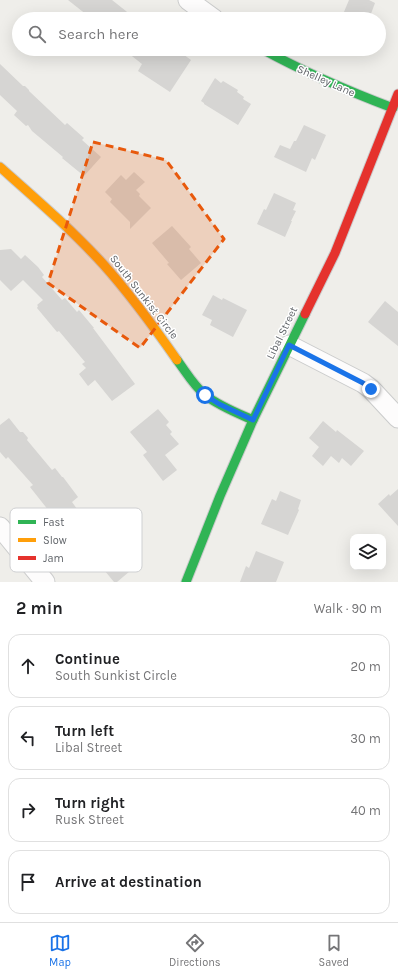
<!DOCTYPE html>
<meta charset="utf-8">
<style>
:root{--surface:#fff;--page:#f2f2f2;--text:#202124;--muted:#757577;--line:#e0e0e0;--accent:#1a73e8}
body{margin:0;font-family:Karla,sans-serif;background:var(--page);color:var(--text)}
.controls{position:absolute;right:12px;bottom:12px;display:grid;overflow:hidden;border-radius:8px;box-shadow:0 4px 16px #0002}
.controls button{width:36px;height:36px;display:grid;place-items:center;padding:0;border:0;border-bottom:1px solid var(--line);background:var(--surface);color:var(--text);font:20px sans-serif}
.stop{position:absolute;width:12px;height:12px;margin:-9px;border:3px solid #1a73e8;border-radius:50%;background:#fff}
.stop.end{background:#1a73e8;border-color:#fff;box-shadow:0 1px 4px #0008}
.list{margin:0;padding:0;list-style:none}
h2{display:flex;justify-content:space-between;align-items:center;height:52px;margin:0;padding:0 16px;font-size:17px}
h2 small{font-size:13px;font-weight:400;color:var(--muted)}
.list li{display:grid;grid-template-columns:26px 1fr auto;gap:12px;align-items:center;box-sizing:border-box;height:64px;margin:0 8px 8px;padding:0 8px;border:1px solid var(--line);border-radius:12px}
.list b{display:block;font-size:15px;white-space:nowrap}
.list p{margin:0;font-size:13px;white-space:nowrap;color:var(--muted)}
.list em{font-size:13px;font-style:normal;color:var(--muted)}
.icon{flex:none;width:22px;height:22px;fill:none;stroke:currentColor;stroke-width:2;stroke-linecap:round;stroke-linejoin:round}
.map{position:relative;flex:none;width:398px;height:582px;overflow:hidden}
.search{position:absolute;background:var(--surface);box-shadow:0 4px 16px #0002;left:12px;right:12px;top:12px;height:44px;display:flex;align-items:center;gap:10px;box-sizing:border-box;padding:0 14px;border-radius:22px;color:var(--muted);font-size:15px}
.sheet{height:340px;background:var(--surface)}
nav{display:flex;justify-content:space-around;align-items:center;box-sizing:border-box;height:56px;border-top:1px solid var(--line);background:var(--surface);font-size:11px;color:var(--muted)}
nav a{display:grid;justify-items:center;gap:2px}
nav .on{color:var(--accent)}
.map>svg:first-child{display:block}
.building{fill:#d6d5d3}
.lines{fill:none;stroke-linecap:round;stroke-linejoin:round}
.street-casing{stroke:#cbcccc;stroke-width:21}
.fast-casing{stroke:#cacacb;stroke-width:11}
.slow-casing{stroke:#cacacb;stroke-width:11}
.jam-casing{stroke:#cacacb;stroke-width:11}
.street{stroke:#fdfcfc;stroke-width:19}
.fast{stroke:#30b455;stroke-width:9}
.slow{stroke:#ff9f0a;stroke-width:9}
.jam{stroke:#e5322d;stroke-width:9}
.route{stroke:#1a73e8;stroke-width:5}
.marked{fill:#e8590c;fill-opacity:0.2;stroke:#e8590c;stroke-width:3;stroke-dasharray:8 5;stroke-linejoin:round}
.labels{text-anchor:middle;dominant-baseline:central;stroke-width:3;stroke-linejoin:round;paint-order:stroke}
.street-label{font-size:11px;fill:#5f6368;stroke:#fff}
.key{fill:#fff;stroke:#cfd0d2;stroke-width:1}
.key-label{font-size:11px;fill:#5f6368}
</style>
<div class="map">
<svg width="398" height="582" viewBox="0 0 398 582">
<rect width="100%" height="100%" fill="#efeeea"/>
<!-- building -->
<g class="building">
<path d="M 68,0 L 112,0 L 136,19 L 92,19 Z"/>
<path d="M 349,0 L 369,0 L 375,3 L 369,19 L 341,19 Z"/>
<path d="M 123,49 L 176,49 L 191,60 L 170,92 L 138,71 L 142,64 Z"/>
<path d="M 0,64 L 23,86 L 25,86 L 29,90 L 29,91 L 65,125 L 67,123 L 84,138 L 82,140 L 101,157 L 84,176 L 62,158 L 63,157 L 32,131 L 28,125 L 26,126 L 14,115 L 17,111 L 0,95 Z"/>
<path d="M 215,78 L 221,83 L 223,81 L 238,90 L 237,92 L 244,97 L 243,99 L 251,104 L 238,125 L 204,104 L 204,103 L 201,101 Z"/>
<path d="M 304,125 L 326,135 L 315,160 L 312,158 L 306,172 L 274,157 L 280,145 L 290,149 L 294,141 L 296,141 Z"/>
<path d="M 134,172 L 145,182 L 136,190 L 140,194 L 139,196 L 151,208 L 130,229 L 130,222 L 110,202 L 112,199 L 105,192 L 121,175 L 126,180 Z"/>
<path d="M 274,193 L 296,203 L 293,210 L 296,211 L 291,221 L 292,221 L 285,237 L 257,224 L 264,209 L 266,210 Z"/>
<path d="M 172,226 L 191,247 L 189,249 L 201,263 L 181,280 L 167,264 L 169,263 L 152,243 Z"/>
<path d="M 11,249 L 21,259 L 25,255 L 38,267 L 44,275 L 42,277 L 62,300 L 65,298 L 77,312 L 79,310 L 94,328 L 93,328 L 135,384 L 112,401 L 95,380 L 88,386 L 79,374 L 86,368 L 82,364 L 85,362 L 59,331 L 57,332 L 37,308 L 38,306 L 37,305 L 43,300 L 23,280 L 11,291 L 0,280 L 0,250 Z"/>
<path d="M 213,295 L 222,300 L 223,298 L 247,310 L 233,337 L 210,325 L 212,320 L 202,315 Z"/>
<path d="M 385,301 L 398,312 L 398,346 L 368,322 Z"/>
<path d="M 158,409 L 169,422 L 166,425 L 172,432 L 170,434 L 179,444 L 165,455 L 177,470 L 163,481 L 143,455 L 147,452 L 130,432 Z"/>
<path d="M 9,418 L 20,432 L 23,432 L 28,438 L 27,440 L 52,470 L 55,468 L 62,477 L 63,477 L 78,497 L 72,502 L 82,516 L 64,530 L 30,487 L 33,485 L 8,457 L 6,459 L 0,452 L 0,425 Z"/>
<path d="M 323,421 L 336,432 L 337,430 L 364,451 L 351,466 L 342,458 L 339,463 L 331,456 L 323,466 L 312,456 L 319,447 L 309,438 Z"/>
<path d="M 398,489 L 398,526 L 378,504 L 389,494 L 390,496 Z"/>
<path d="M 280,491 L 301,500 L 298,509 L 299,510 L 288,535 L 261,524 L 272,499 L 276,501 Z"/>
<path d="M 133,520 L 138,527 L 120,546 L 136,566 L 117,582 L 114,582 L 100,565 L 94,570 L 85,559 L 88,557 L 81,549 L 105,528 L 112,537 Z"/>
<path d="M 256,551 L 284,562 L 276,582 L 240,582 L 246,566 L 249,568 Z"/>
</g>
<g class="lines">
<!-- street casing -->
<g class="street-casing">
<g id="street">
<path d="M 188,0 L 214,19"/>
<path d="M 289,345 L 363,383 L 371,389 L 398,418"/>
<path d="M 0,527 L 45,582"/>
</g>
</g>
<!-- fast casing -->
<g class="fast-casing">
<g id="fast">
<path d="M 262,49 C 304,72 348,91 393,108"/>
<path d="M 177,360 C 186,372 194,386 205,395 C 219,406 237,413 253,420"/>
<path d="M 186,582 L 220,496 L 253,420 L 305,314"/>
</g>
</g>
<!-- slow casing -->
<g class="slow-casing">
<path id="slow" d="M 0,167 C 35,198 71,229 103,264 C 130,294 154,327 177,360"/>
</g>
<!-- jam casing -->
<g class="jam-casing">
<path id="jam" d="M 305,314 L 335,253 L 398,94"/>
</g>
<!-- street -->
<use href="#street" class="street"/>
<!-- fast -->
<use href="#fast" class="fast"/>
<!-- slow -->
<use href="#slow" class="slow"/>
<!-- jam -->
<use href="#jam" class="jam"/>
</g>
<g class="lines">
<!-- route -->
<path class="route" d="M 205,395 L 219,404 L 253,420 L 289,345 L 363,383 L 371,389"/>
</g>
<!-- marked area -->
<path class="marked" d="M 93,142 L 166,160 L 224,239 L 140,348 L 48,283 Z"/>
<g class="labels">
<!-- street labels -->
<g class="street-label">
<text transform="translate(326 81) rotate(24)">Shelley Lane</text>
<text transform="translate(144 297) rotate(52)">South Sunkist Circle</text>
<text transform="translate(282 333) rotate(-64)">Libal Street</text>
</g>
</g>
<!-- legend -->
<rect x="10" y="508" width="132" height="64" rx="6" class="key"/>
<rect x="18" y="520" width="18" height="4" fill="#30b455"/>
<rect x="18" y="538" width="18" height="4" fill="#ff9f0a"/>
<rect x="18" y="556" width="18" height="4" fill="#e5322d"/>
<g class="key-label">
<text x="43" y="526">Fast</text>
<text x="43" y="544">Slow</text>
<text x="43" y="562">Jam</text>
</g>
</svg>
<div class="controls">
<button><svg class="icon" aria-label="layers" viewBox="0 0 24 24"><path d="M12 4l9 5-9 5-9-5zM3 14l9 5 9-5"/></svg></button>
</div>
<div class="stop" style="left:205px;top:395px"></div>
<div class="stop end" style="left:371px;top:389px"></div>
<div class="search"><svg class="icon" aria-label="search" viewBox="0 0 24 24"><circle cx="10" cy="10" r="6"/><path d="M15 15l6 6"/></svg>Search here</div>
</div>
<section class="sheet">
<h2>2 min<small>Walk · 90 m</small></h2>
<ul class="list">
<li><svg class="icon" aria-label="ahead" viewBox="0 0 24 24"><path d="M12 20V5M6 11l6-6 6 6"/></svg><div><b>Continue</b><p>South Sunkist Circle</p></div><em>20 m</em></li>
<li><svg class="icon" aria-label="left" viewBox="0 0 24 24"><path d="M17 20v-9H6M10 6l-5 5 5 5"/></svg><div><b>Turn left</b><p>Libal Street</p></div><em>30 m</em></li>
<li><svg class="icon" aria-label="right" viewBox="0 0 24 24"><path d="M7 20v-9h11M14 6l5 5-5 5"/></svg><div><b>Turn right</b><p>Rusk Street</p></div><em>40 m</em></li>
<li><svg class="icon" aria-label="arrive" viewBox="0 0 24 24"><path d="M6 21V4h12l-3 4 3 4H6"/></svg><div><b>Arrive at destination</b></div></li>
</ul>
</section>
<nav>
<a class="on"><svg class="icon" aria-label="map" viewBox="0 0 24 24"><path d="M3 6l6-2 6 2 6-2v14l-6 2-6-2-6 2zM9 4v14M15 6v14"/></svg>Map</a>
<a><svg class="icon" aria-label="directions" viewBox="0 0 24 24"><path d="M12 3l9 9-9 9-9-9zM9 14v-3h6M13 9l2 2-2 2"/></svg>Directions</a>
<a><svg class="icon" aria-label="saved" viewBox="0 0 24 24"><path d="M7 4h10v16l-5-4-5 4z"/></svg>Saved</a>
</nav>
